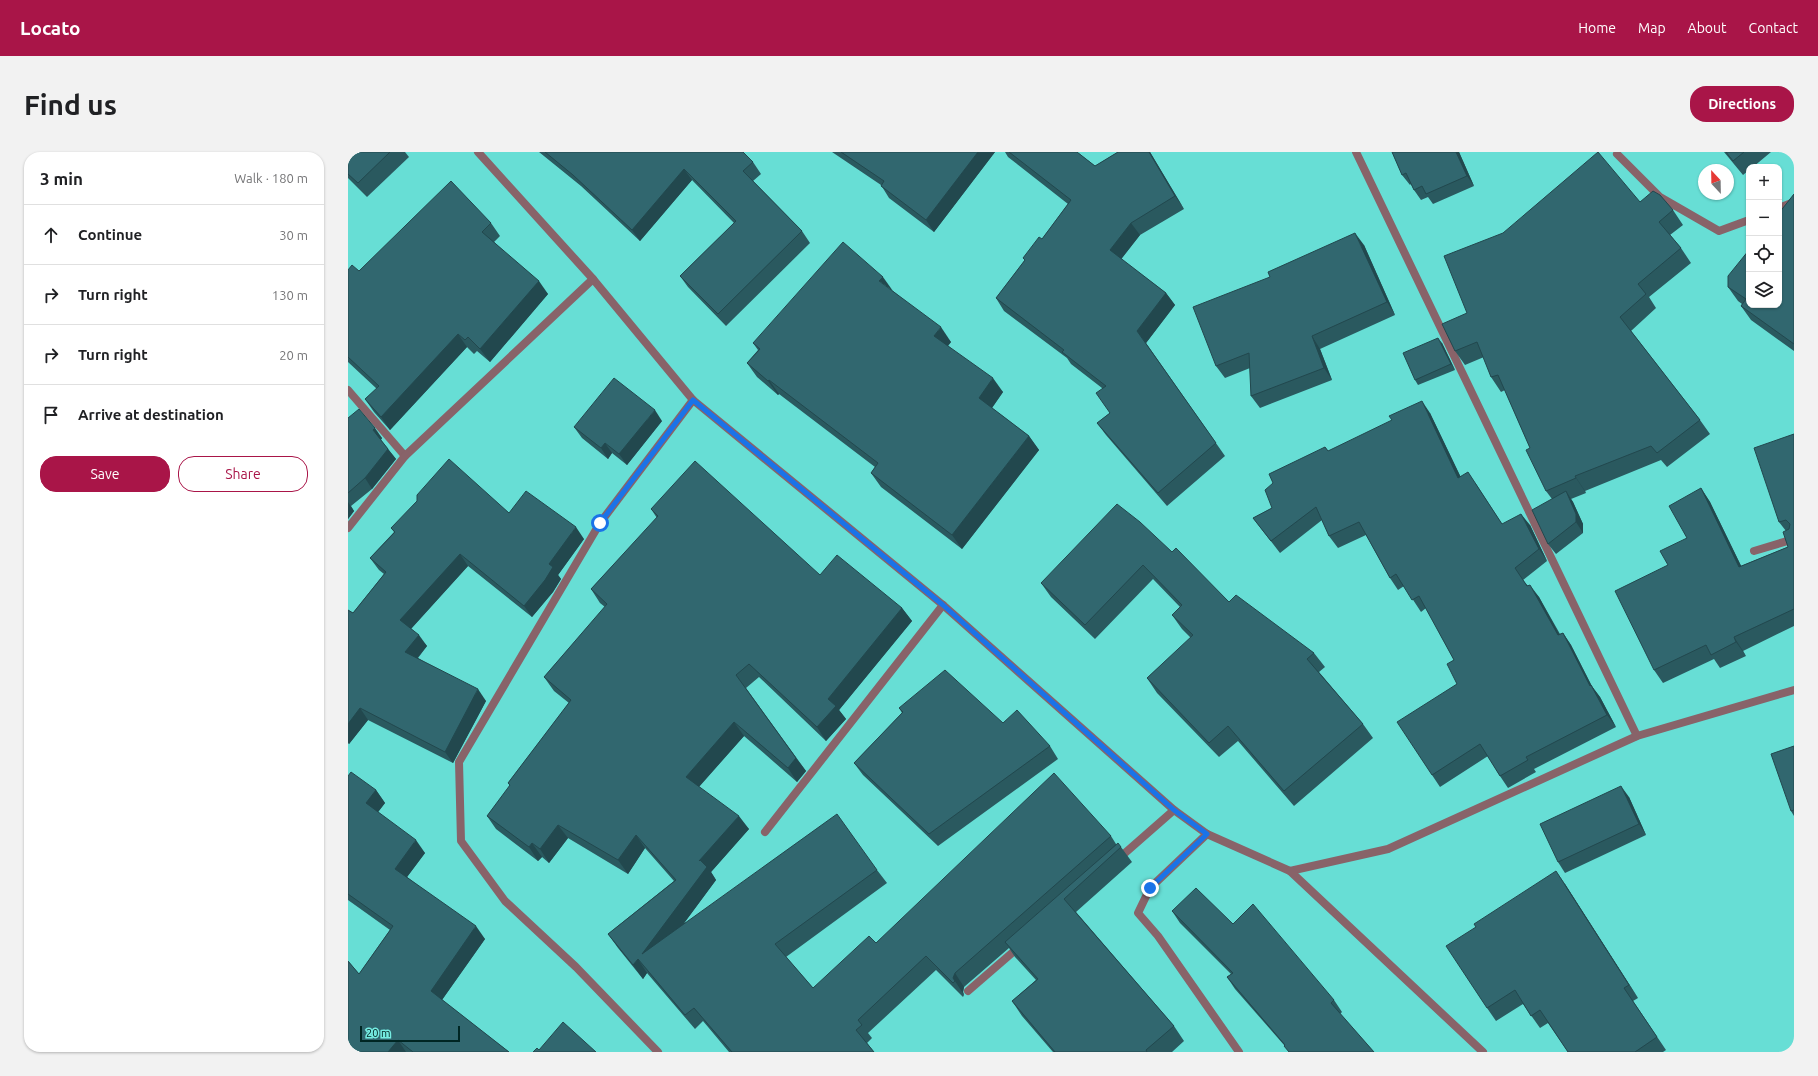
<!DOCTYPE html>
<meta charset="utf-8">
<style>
:root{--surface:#fff;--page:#f2f2f2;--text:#202124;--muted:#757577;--line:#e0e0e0;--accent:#a91548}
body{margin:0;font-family:Ubuntu,sans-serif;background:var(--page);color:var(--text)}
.controls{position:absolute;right:12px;top:12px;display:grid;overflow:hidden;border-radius:8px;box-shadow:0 1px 3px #0004}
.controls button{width:36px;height:36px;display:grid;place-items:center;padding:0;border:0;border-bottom:1px solid var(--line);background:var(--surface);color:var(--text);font:20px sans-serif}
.compass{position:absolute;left:1350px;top:12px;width:36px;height:36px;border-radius:50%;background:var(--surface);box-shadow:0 1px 3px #0004;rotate:338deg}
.scale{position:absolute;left:12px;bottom:10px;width:100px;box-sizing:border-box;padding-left:4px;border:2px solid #002623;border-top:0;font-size:11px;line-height:14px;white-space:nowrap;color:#002623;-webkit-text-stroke:3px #75ece2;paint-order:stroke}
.stop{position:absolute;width:12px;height:12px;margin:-9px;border:3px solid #1a73e8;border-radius:50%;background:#fff}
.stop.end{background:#1a73e8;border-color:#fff;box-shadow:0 1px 4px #0008}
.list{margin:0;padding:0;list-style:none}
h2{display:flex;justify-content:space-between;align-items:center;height:52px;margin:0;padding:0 16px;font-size:17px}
h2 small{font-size:13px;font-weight:400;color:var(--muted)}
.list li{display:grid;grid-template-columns:26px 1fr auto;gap:12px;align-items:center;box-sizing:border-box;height:60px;padding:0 16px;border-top:1px solid var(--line)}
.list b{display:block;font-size:15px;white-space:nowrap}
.list em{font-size:13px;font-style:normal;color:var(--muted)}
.actions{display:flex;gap:8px;padding:12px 16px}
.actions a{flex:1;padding:9px 0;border:1px solid var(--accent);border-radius:16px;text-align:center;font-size:14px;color:var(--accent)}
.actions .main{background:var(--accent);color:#fff}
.icon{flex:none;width:22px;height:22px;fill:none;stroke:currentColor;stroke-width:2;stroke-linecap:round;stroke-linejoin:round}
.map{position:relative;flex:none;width:1446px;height:900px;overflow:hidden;border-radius:16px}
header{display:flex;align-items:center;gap:24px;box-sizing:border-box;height:56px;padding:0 20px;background:var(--accent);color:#fff}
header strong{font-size:19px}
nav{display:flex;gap:22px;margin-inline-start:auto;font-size:14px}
.intro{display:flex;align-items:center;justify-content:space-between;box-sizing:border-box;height:96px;padding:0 24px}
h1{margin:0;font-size:28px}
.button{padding:10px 18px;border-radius:16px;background:var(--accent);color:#fff;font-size:14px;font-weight:700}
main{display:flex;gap:24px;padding:0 24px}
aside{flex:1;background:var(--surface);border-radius:16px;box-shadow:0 1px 3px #0004}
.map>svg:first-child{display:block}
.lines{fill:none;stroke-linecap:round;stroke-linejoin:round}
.street{stroke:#886369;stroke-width:8}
.wall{fill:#2a595f}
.shaded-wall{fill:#22484e}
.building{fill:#31676f;stroke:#22484e}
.route{stroke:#1a73e8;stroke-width:5}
</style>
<header>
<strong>Locato</strong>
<nav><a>Home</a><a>Map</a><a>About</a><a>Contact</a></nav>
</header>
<div class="intro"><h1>Find us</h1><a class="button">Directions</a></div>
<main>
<aside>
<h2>3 min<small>Walk · 180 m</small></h2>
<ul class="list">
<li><svg class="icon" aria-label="ahead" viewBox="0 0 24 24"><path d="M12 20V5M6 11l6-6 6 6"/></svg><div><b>Continue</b></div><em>30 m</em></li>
<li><svg class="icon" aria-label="right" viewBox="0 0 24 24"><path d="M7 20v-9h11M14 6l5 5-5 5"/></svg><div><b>Turn right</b></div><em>130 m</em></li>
<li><svg class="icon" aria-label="right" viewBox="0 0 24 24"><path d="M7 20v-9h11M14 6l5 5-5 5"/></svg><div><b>Turn right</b></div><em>20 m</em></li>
<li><svg class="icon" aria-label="arrive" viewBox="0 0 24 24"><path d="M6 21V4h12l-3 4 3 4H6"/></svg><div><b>Arrive at destination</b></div></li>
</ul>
<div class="actions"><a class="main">Save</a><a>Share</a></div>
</aside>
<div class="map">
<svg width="1446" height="900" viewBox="0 0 1446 900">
<rect width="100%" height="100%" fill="#67ded5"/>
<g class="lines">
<!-- street -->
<g class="street">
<path d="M 130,0 L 245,127 L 345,248 L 595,453 L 826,658 L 859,682 L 942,719 L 1040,697 L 1289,584 L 1446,538"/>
<path d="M 1008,0 L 1289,584"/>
<path d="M 1269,2 L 1312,45 L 1371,79 L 1401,68"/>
<path d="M 1431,56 L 1446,50"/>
<path d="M 0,238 L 57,304"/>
<path d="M 0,376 L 57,304 L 245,127"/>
<path d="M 1406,399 L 1446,387"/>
<path d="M 417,680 L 595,453"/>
<path d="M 859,682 L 802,736 L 790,761 L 810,784 L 891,900"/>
<path d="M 769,708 L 826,658"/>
<path d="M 942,719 L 1135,900"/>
<path d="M 620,839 L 672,794"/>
<path d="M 310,900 L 228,815 L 157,749 L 113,689 L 111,610 L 252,371 L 345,248"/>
</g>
</g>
<!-- wall -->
<g class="wall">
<path d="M 0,0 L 57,0 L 61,5 L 19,45 L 0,26 Z"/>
<path d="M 191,0 L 395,0 L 405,10 L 413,22 L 405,29 L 454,79 L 462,91 L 378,174 L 340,135 L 332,124 L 386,71 L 344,28 L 292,89 L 233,34 Z"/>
<path d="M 484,0 L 647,0 L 586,80 L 541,46 L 533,33 Z"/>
<path d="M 657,0 L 729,0 L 747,14 L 770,0 L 802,0 L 836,57 L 792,83 L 773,107 L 818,141 L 827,153 L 798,191 L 877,304 L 819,354 L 758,283 L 749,271 L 762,261 L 754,236 L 723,212 L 719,206 L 656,159 L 648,146 L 677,108 L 675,106 L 694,87 L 720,52 L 660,5 Z"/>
<path d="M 1044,0 L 1111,0 L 1126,34 L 1085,52 L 1080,45 L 1073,48 L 1066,38 L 1063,32 L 1062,33 L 1054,23 Z"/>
<path d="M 1376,0 L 1423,0 L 1405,15 L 1401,15 L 1401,18 L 1395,23 Z"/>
<path d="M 1446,42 L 1446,199 L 1403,168 L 1393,154 L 1394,152 L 1390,149 L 1380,135 Z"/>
<path d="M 1292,50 L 1325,58 L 1335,73 L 1322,83 L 1333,96 L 1343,111 L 1301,145 L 1308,156 L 1283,179 L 1352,268 L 1362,282 L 1319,315 L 1313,308 L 1237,339 L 1238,341 L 1223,347 L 1225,350 L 1235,372 L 1235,381 L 1208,402 L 1200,392 L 1204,347 L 1198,339 L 1182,296 L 1157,238 L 1153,240 L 1143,225 L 1136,205 L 1117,213 L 1107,199 L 1119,161 Z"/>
<path d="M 143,71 L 152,84 L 146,90 L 200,142 L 142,210 L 129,199 L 126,202 L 119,195 L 42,278 L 26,260 L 17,247 L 29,237 L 0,210 L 0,118 L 11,119 Z"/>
<path d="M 1016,93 L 1047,163 L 972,197 L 984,228 L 912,256 L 903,244 L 902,216 L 877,226 L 868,214 Z"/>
<path d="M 545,139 L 603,190 L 600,194 L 655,240 L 644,256 L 681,284 L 691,298 L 614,397 L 533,335 L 523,321 L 527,315 L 431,242 L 430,243 L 409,225 L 399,211 L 410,198 L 405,191 Z"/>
<path d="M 1094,191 L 1107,218 L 1070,233 L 1067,228 Z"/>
<path d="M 1082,261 L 1112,324 L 1128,332 L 1154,372 L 1182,373 L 1199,409 L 1175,428 L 1180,434 L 1191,445 L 1212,482 L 1215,481 L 1223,493 L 1243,533 L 1252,545 L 1268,575 L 1186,617 L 1188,620 L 1160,636 L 1152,624 L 1140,604 L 1092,635 L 1084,623 L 1109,532 L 1106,508 L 1078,456 L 1073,460 L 1056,434 L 1050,438 L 1042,426 L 1018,383 L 990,396 L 981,384 L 974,368 L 932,401 L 905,366 L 924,356 L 977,295 L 980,299 Z"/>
<path d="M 0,266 L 34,286 L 33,288 L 40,297 L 48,307 L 24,337 L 3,354 L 6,359 L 0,367 Z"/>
<path d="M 314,269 L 279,313 L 264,301 L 260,307 L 234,286 L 226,275 Z"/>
<path d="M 1446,282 L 1446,474 L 1395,499 L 1398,504 L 1372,516 L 1366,507 L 1315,531 L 1306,518 L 1320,413 L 1339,386 L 1353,336 L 1362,350 L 1393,414 L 1440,395 L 1438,379 L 1431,370 Z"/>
<path d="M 303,357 L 554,456 L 564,469 L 491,558 L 498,567 L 478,589 L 411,525 L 398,536 L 458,619 L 449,630 L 396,584 L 351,635 L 401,677 L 363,720 L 368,728 L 336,771 L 529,718 L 539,731 L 438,805 L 465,836 L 528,791 L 763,684 L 768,692 L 773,695 L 784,710 L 728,760 L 826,874 L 836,889 L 824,900 L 705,900 L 674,864 L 664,849 L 688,828 L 667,805 L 661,796 L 616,835 L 615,840 L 616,843 L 615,845 L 588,818 L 520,881 L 524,886 L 519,891 L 526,900 L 381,900 L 355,869 L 347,877 L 299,821 L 295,827 L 270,796 L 260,782 L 326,729 L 297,696 L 280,722 L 220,686 L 201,711 L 194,705 L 190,709 L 148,677 L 139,664 L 162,634 L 160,631 L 221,551 L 206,539 L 196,525 L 257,455 L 252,451 L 243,437 L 309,366 Z"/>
<path d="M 161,361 L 236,387 L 210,423 L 213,427 L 205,440 L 184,465 L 120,414 L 63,477 L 79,494 L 70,506 L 138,549 L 105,611 L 20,568 L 1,592 L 0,591 L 0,458 L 5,461 L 36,422 L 31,418 L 22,406 L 46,380 L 43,376 Z"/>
<path d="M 824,400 L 881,450 L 966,501 L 977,515 L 971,520 L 1015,572 L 1025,586 L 946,654 L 890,589 L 871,605 L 809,541 L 799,526 L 843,486 L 834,477 L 824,463 L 832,455 L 805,427 L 747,487 L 703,445 L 693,431 Z"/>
<path d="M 551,556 L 655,571 L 702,594 L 710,607 L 590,694 L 515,623 L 506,611 L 554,561 Z"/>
<path d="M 1446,594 L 1446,664 L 1443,659 Z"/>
<path d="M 0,624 L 28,638 L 37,651 L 30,660 L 77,701 L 59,725 L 137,787 L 94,848 L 161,900 L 0,900 L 0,809 L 11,822 L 42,778 L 0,748 Z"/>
<path d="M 1281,645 L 1298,683 L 1217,721 L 1210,710 Z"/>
<path d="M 1217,732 L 1290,846 L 1285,849 L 1318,898 L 1315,900 L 1220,900 L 1200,871 L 1192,876 L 1175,852 L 1148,869 L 1139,856 Z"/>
<path d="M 824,759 L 885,772 L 986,848 L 994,860 L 992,862 L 1026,900 L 941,900 L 936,893 L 887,837 L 879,825 L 883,822 L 832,771 Z"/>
</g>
<!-- shaded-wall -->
<g class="shaded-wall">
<path d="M 630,0 L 647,0 L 586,80 L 578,68 Z"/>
<path d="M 801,0 L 802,0 L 836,57 L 827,44 Z"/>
<path d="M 1108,0 L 1111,0 L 1126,34 L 1119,24 Z"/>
<path d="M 336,17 L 344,28 L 292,89 L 284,78 Z"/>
<path d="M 783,71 L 792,83 L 771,110 L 762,98 Z"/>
<path d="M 1007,81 L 1016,93 L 1047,163 L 1039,150 Z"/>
<path d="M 535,125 L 545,139 L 531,129 Z"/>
<path d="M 191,129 L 200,142 L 142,210 L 132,197 Z"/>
<path d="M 818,141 L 827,153 L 798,191 L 789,179 Z"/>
<path d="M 593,175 L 603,190 L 596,198 L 586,184 Z"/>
<path d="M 110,182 L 119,195 L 42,278 L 33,265 Z"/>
<path d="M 964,184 L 972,197 L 984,228 L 976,216 Z"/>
<path d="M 1090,186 L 1094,191 L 1107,218 L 1103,212 Z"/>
<path d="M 645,226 L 655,240 L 641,260 L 631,246 Z"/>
<path d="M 421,228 L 431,242 L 430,243 L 420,229 Z"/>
<path d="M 1074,249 L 1082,261 L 1119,338 L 1110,326 Z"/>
<path d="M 307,258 L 314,269 L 279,313 L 271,302 Z"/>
<path d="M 27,276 L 34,286 L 32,289 L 25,278 Z"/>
<path d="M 681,284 L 691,298 L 614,397 L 604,383 Z"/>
<path d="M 257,291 L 264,301 L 260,307 L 253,296 Z"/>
<path d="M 40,297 L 48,307 L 24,337 L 17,326 Z"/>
<path d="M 1227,324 L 1237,339 L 1238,341 L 1228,326 Z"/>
<path d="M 1353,336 L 1362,350 L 1400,428 L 1391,415 Z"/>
<path d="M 1218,339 L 1225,350 L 1235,372 L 1235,381 L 1228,370 Z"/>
<path d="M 0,350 L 6,359 L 0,367 Z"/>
<path d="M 1173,362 L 1182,373 L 1199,409 L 1191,397 Z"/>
<path d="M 228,375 L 236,387 L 210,423 L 213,427 L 205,440 L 184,465 L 176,454 L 201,412 Z"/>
<path d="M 112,402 L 120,414 L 60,480 L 52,468 Z"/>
<path d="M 1182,433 L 1191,445 L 1218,495 L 1210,483 Z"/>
<path d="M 554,456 L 564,469 L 491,558 L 498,567 L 478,589 L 469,575 L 480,547 Z"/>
<path d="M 1215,481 L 1223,493 L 1250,546 L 1242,534 Z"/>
<path d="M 71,483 L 79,494 L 65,511 L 57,500 Z"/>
<path d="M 1386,485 L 1395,499 L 1398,504 L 1388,490 Z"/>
<path d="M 1243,533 L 1252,545 L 1268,575 L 1259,563 Z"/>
<path d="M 130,537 L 138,549 L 105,611 L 97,600 Z"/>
<path d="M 12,556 L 20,568 L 1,592 L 0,590 L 0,572 Z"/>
<path d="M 386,570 L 396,584 L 347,639 L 338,625 Z"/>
<path d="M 448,606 L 458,619 L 449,630 L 440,616 Z"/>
<path d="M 1273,634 L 1281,645 L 1298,683 L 1291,672 Z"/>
<path d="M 28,638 L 37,651 L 27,664 L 18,651 Z"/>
<path d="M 391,664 L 401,677 L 363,720 L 368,728 L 303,816 L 294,802 L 351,709 Z"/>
<path d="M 210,673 L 220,686 L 201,711 L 192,697 Z"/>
<path d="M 288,683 L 297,696 L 280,722 L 270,708 Z"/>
<path d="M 68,688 L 77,701 L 56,729 L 47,717 Z"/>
<path d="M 184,691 L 194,705 L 190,709 L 181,695 Z"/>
<path d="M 1208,719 L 1217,732 L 1290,846 L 1281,833 Z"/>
<path d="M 128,774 L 137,787 L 91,852 L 83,839 Z"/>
<path d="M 290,807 L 299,821 L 295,827 L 285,813 Z"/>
<path d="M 607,821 L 616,835 L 615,840 L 616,843 L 605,826 Z"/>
<path d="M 50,888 L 58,900 L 40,900 Z"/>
</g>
<!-- building -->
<g class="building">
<path d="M 0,0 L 42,0 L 10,31 L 0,22 Z"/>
<path d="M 197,0 L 395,0 L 405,10 L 395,19 L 454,79 L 370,162 L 332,124 L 388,69 L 336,17 L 284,78 L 225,23 Z"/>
<path d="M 493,0 L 630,0 L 578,68 L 533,34 L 536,29 Z"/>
<path d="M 661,0 L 729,0 L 747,14 L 770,0 L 801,0 L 827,44 L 783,71 L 762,98 L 818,141 L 789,179 L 868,291 L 810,341 L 749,271 L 762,261 L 748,241 L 758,234 L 714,200 L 716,198 L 648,146 L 677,108 L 675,106 L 691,85 L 694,87 L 723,48 Z"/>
<path d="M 1044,0 L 1108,0 L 1119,24 L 1078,42 L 1074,34 L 1066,38 L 1058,21 L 1054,23 Z"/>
<path d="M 1250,0 L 1292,50 L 1305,39 L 1312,43 L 1325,58 L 1311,70 L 1333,96 L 1290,132 L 1298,142 L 1272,165 L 1352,268 L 1309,301 L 1303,294 L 1227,324 L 1228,326 L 1198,339 L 1178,298 L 1182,296 L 1150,223 L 1143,225 L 1129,190 L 1107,199 L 1094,172 L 1119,161 L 1096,104 L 1155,81 Z"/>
<path d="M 1378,0 L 1396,0 L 1385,9 Z"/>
<path d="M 103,29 L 143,71 L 134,80 L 191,129 L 132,197 L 120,185 L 117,188 L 110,182 L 33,265 L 17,247 L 31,234 L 0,205 L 0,118 L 4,113 L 11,119 Z"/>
<path d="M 1446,42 L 1446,192 L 1393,154 L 1398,147 L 1380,135 L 1380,124 L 1401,98 L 1401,153 L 1431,153 L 1431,61 Z"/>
<path d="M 1007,81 L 1039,150 L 964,184 L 976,216 L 903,244 L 901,201 L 868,214 L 845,155 L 922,125 L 920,120 Z"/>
<path d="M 495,90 L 535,125 L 531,129 L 593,175 L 586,184 L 645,226 L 631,246 L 681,284 L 604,383 L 523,321 L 530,311 L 421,228 L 420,229 L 399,211 L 412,197 L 405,191 Z"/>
<path d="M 1090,186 L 1103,212 L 1067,228 L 1055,201 Z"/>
<path d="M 266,226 L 307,258 L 271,302 L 257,291 L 253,296 L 226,275 Z"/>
<path d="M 1074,249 L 1110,326 L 1120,320 L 1154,372 L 1173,362 L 1191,397 L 1167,416 L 1179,434 L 1182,433 L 1210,483 L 1215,481 L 1242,534 L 1243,533 L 1259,563 L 1178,605 L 1180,608 L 1152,624 L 1132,592 L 1084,623 L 1049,570 L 1109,532 L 1099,512 L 1106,508 L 1071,444 L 1064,448 L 1048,422 L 1042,426 L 1011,370 L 981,384 L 968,355 L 923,389 L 905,366 L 924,356 L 917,338 L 925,331 L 921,322 L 977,295 L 980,299 L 1044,268 L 1041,264 Z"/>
<path d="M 11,257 L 27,276 L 25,278 L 40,297 L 17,326 L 0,341 L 0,266 Z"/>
<path d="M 1446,282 L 1446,457 L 1386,485 L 1388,490 L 1363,503 L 1358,493 L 1306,518 L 1267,439 L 1320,413 L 1312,399 L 1339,386 L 1321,354 L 1353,336 L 1391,415 L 1440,395 L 1435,380 L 1441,377 L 1442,372 L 1438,368 L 1431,370 L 1406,296 Z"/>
<path d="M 101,307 L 161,361 L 178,339 L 228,375 L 201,412 L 205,415 L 197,428 L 176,454 L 112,402 L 52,468 L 71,483 L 57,500 L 130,537 L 97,600 L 12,556 L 0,572 L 0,458 L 5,461 L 38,420 L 22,406 L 47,380 L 43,376 L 69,349 L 69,343 Z"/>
<path d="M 347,309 L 472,423 L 489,403 L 554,456 L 480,547 L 488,554 L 469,575 L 401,512 L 388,523 L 448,606 L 440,616 L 386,570 L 338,625 L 391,664 L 351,709 L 352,708 L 359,715 L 294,802 L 489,662 L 529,718 L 427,792 L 465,836 L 521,784 L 528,791 L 706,621 L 763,684 L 607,821 L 605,826 L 607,829 L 605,831 L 578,804 L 510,868 L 514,873 L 508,878 L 526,900 L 384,900 L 346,856 L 337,863 L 290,807 L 285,813 L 260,782 L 328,728 L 288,683 L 270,708 L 210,673 L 192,697 L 184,691 L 181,695 L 139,664 L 162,633 L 160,631 L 223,548 L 196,525 L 259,452 L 243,437 L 310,364 L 303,357 Z"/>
<path d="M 1218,339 L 1228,362 L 1228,370 L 1200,392 L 1184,358 Z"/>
<path d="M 769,352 L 792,370 L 824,400 L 828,396 L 881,450 L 888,443 L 966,501 L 959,507 L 1015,572 L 936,639 L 880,574 L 861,591 L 799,526 L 845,483 L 824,463 L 834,453 L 795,413 L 737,473 L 693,431 Z"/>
<path d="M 597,518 L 655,571 L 669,558 L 702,594 L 581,682 L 506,611 L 555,560 L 551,556 Z"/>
<path d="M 1446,594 L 1446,658 L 1443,659 L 1423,602 Z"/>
<path d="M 3,620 L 28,638 L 18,651 L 68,688 L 47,717 L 128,774 L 83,839 L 161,900 L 65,900 L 50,888 L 40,900 L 3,900 L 0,898 L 0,809 L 11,822 L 45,774 L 0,742 L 0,624 Z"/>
<path d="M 1273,634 L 1291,672 L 1210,710 L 1192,672 Z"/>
<path d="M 770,691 L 773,695 L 716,747 L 826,874 L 798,898 L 799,900 L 707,900 L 664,849 L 690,827 L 657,790 Z"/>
<path d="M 1208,719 L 1281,833 L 1276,836 L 1309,885 L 1287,900 L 1220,900 L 1192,858 L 1183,864 L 1167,838 L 1139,856 L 1098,794 L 1128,775 L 1126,772 Z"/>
<path d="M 848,736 L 885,772 L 905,752 L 986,848 L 983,851 L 1026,900 L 941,900 L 936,894 L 937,893 L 879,825 L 885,821 L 824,759 Z"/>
<path d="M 215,870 L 248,900 L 185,900 L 189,896 L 191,898 Z"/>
</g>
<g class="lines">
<!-- route -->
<path class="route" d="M 252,371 L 345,248 L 595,453 L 826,658 L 859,682 L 802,736"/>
</g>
</svg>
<div class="controls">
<button>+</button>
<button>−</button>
<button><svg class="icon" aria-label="locate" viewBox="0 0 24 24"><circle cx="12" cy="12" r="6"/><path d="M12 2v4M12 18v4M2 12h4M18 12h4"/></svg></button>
<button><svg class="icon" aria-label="layers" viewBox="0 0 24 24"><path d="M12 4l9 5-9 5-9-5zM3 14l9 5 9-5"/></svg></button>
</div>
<svg class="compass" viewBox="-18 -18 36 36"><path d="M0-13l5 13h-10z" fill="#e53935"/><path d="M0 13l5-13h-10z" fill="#757577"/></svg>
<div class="scale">20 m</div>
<div class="stop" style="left:252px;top:371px"></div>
<div class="stop end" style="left:802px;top:736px"></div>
</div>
</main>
